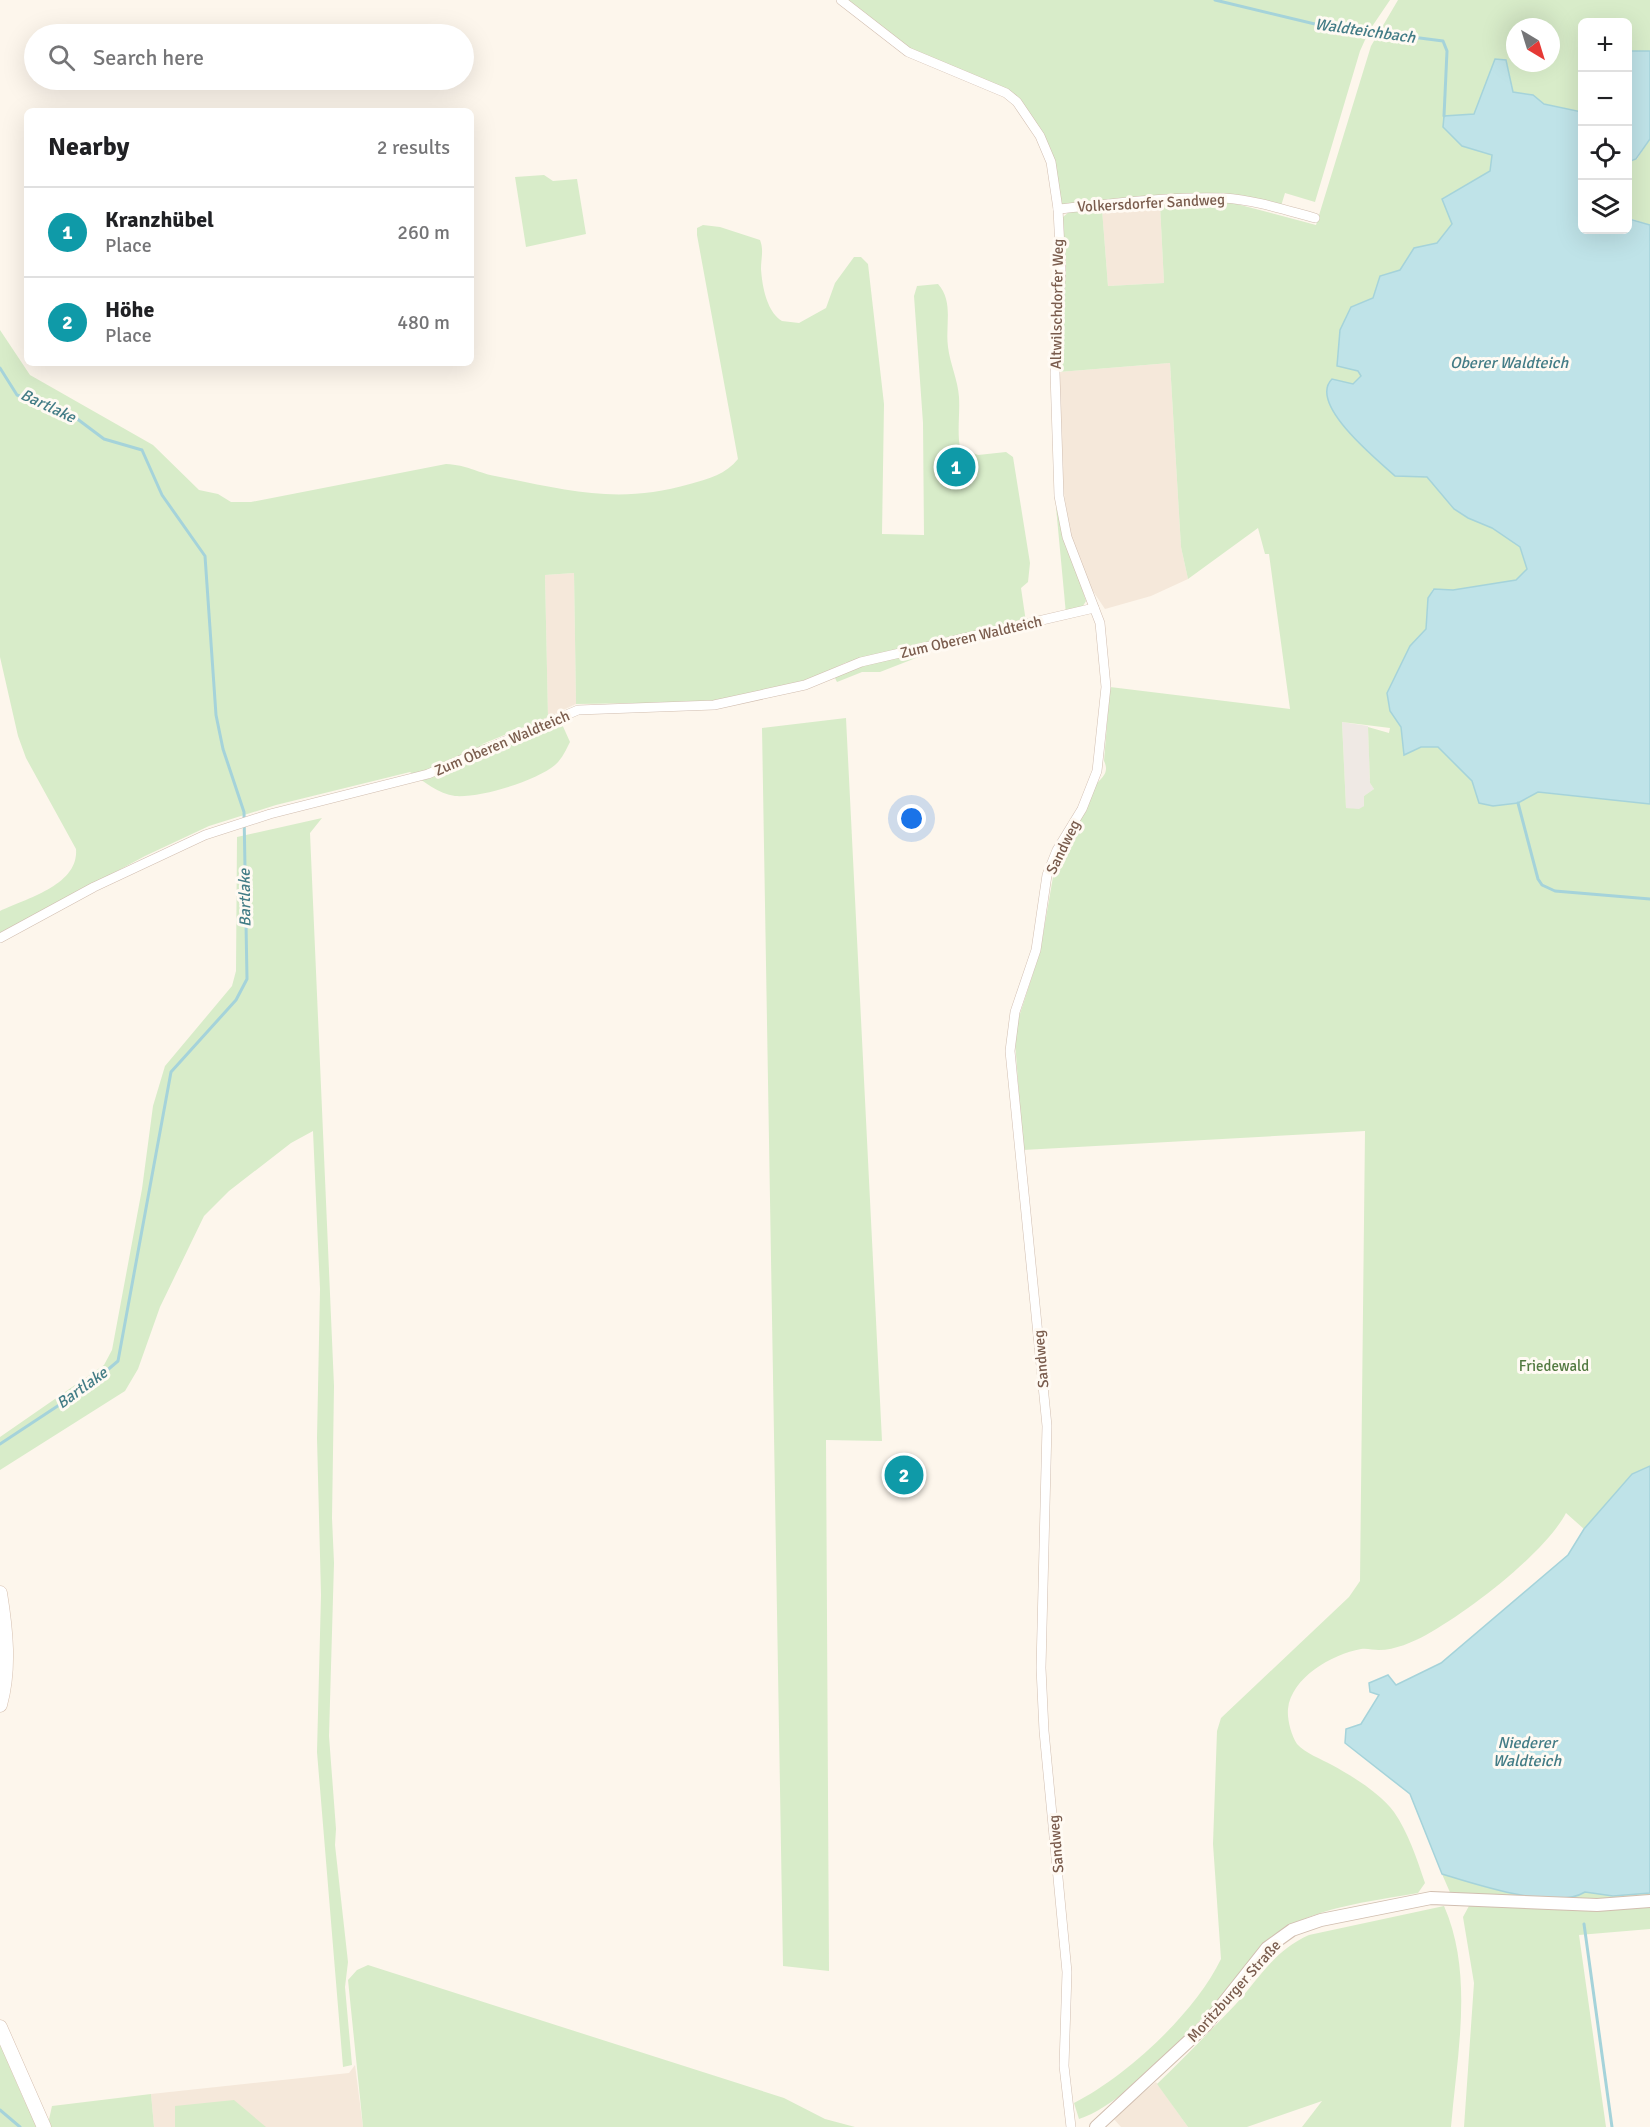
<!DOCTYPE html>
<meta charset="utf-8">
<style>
:root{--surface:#fff;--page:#f2f2f2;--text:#202124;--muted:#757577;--line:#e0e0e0;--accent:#db2777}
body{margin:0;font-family:Signika,sans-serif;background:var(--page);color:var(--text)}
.controls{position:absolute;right:18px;top:18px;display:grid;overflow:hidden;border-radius:9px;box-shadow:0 6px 24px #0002}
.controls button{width:54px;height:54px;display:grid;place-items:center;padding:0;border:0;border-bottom:2px solid var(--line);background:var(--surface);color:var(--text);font:30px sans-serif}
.compass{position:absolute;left:1506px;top:18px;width:54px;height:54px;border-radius:50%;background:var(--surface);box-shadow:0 6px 24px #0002;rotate:142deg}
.you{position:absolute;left:912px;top:819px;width:21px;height:21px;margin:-15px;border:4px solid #fff;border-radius:50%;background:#1a73e8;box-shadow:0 0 0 9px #1a73e833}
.badge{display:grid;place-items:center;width:39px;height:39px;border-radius:50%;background:var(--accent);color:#fff;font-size:20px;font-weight:700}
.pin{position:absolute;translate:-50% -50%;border:3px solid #fff;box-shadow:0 2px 6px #0006}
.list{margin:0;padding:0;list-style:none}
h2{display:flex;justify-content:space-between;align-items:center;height:78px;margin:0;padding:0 24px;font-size:26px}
h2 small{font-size:20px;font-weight:400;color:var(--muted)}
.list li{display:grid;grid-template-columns:39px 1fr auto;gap:18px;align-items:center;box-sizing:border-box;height:90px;padding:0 24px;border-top:2px solid var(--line)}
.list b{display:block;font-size:22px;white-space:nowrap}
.list p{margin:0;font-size:20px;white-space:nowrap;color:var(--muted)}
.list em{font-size:20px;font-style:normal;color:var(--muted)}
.icon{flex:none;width:33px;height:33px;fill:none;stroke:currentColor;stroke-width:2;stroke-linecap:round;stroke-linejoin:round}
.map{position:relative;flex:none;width:1650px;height:2127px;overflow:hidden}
.search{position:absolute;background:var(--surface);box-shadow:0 6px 24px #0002;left:24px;top:24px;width:450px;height:66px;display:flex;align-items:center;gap:15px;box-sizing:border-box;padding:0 21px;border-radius:33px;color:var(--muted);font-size:22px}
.panel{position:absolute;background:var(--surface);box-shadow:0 6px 24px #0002;left:24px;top:108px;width:450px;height:258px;border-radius:9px}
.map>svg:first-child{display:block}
.residential{fill:#f5e8da}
.industrial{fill:#efe9e4}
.green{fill:#d8ecc9;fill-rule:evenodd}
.water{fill:#bfe3e8;stroke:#a5d3da;stroke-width:1.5}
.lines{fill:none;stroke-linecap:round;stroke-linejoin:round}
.stream{stroke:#a5d3da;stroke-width:3}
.minor-casing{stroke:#d1beb0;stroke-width:10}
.tertiary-casing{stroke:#d1beb0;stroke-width:14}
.secondary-casing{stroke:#d6c0b0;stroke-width:15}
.minor{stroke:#fff;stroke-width:9}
.tertiary{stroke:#fff;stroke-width:12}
.secondary{stroke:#fff;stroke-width:14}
.labels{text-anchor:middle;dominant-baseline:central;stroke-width:6;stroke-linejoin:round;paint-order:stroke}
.street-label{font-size:15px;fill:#7a5c4d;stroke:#fffaf3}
.park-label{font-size:15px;fill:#537a41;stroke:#fffaf3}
.water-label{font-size:16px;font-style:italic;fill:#437c86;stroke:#fffaf3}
</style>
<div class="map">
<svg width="1650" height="2127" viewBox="0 0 1650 2127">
<rect width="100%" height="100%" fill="#fdf6ec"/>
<!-- residential -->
<g class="residential">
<path d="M 1160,205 L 1164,283 L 1108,286 L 1102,209 Z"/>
<path d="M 1170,363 L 1181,547 L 1188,579 L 1151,596 L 1105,609 L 1085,579 L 1071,539 L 1061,474 L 1059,372 Z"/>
<path d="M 574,573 L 576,704 L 548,717 L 545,575 Z"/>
<path d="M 355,2065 L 363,2127 L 154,2127 L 151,2094 L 349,2073 Z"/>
<path d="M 1156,2082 L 1188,2127 L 1121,2127 L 1113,2118 Z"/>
</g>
<!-- industrial -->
<path class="industrial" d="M 1342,722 L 1368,726 L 1370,783 L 1374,789 L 1364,796 L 1364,806 L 1359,810 L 1346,808 Z"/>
<!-- green -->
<g class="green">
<path d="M 841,0 L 1390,0 L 1369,31 L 1360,51 L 1315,202 L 1285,193 L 1281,206 L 1254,198 L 1058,205 L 1051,162 L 1017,102 L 908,52 Z"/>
<path d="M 1398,0 L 1650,0 L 1650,51 L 1628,51 L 1628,22 L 1582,22 L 1582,112 L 1544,104 L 1533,95 L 1513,92 L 1506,60 L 1462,146 L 1492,155 L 1490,171 L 1442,199 L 1452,224 L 1437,243 L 1414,248 L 1400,270 L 1380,276 L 1373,298 L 1351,307 L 1361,357 L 1395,476 L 1427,477 L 1454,509 L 1468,518 L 1492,528 L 1520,547 L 1527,569 L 1517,580 L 1453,590 L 1433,589 L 1428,598 L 1426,629 L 1410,646 L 1387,693 L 1390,711 L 1401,727 L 1404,754 L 1421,747 L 1438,747 L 1472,781 L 1518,803 L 1537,792 L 1650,804 L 1650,1466 L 1632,1474 L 1584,1529 L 1566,1513 C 1544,1554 1468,1612 1426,1635 C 1413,1642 1395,1650 1379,1650 C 1373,1650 1367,1648 1361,1649 C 1332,1654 1291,1678 1288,1709 C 1287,1719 1291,1735 1297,1744 C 1305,1753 1321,1759 1332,1765 C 1352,1776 1380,1793 1394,1812 C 1408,1832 1417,1859 1425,1883 L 1418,1893 C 1373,1901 1307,1908 1270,1938 C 1253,1952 1240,1974 1226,1991 C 1195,2028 1124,2105 1079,2119 L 1074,2103 C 1127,2076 1195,2013 1221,1959 L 1213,1844 L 1217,1731 L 1221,1718 L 1349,1597 L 1360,1581 L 1365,1131 L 1023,1150 L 1015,1041 L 1018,1020 L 1040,952 L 1053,877 L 1061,851 L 1097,783 C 1104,776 1109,771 1104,761 L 1110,687 L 1290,709 L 1269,554 L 1265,554 L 1258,528 L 1188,579 L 1181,547 L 1170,363 L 1059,372 L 1062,223 L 1063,217 L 1069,212 L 1102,209 L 1108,286 L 1164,283 L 1160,205 L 1229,202 L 1316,225 L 1371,46 ZM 1515,27 L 1551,27 L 1551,63 L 1515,63 ZM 1342,722 L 1390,728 L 1389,733 L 1368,727 L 1370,783 L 1374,789 L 1364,796 L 1364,806 L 1359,809 L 1346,808 Z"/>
<path d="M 1650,139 L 1650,225 L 1629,218 L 1628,215 L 1628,162 L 1637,159 Z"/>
<path d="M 544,175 L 553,181 L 577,179 L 586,234 L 526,247 L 515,177 Z"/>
<path d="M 703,225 L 720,227 L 760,240 C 764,250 761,258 761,269 C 762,286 767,312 782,321 L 799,323 L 826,308 L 835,283 L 854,257 L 861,257 L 868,264 L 884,404 L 882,534 L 924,535 L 923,423 L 914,296 L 917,286 L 938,284 C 954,302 945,325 948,347 C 950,364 958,380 959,397 C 960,415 957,430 960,448 L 978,455 L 1006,452 L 1013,457 L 1030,563 L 1028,582 L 1021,588 L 1026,622 L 923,646 L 921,656 L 880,672 L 862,672 L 837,682 L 834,676 L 847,662 L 802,683 L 713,702 L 576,704 L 574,573 L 545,575 L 548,717 L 480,745 L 561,722 L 570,742 C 566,750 562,759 555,765 C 536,781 480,798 455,796 C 439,794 423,781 410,772 L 276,805 L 209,826 L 145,856 L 0,934 L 0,911 C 27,898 79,885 76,849 L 26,758 L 18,736 L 0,657 L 0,330 L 30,375 L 153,445 L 199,490 L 218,494 L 231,502 L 251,502 L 446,464 C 468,465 475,472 495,476 C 566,490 618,505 690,484 C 709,479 726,474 738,459 L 697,235 L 697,228 Z"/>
<path d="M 1056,507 L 1086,601 L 1081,609 L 1066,614 Z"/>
<path d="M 846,718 L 882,1441 L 826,1440 L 829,1971 L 783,1966 L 762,728 Z"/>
<path d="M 322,818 L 310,833 L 334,1386 L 332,1518 L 334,1563 L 329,1736 L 336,1829 L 335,1845 L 348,1962 L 345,1987 L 352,2065 L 343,2067 L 317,1752 L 321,1595 L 317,1438 L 320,1289 L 313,1131 L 291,1143 L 229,1191 L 204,1216 L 160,1307 L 138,1369 L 125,1391 L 0,1470 L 0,1437 L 104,1365 L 112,1350 L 142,1189 L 153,1106 L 165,1066 L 232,986 L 236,971 L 237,837 Z"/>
<path d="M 1442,1874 C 1475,1884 1556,1911 1585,1892 L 1613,1896 L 1650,1893 L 1650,1929 L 1579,1935 L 1606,2127 L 1464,2127 L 1474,1983 L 1463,1917 L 1470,1904 L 1452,1897 Z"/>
<path d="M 1444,1906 C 1474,1974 1457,2055 1451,2127 L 1302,2127 L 1322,2101 L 1247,2127 L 1188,2127 L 1157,2084 C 1184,2058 1210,2031 1236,2004 C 1260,1977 1275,1950 1309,1935 Z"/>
<path d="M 368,1965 L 784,2098 L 825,2119 L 855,2127 L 363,2127 L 348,1980 L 357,1970 Z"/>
<path d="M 0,2044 L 24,2100 L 38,2127 L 0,2127 Z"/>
<path d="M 151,2094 L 154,2127 L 49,2127 L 48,2124 L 52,2106 Z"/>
<path d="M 234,2100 L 266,2127 L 175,2127 L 175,2106 Z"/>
</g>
<!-- water -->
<g class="water">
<path d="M 1628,51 L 1650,51 L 1650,139 L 1636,159 L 1628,162 Z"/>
<path d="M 1495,59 L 1506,60 L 1513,92 L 1533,95 L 1544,104 L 1582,112 L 1582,230 L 1628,230 L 1628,215 L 1629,219 L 1650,225 L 1650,804 L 1538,792 L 1518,803 L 1493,806 L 1479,803 L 1472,781 L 1438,747 L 1421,747 L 1404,755 L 1401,727 L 1390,711 L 1387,693 L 1410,646 L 1426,629 L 1428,598 L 1434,589 L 1453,590 L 1516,580 L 1527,569 L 1520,547 L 1492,528 L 1468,518 L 1454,509 L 1427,477 L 1395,476 C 1379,461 1307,404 1332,379 L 1353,384 L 1361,376 L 1358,371 L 1337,366 L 1340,330 L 1351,307 L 1373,298 L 1380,276 L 1400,270 L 1414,248 L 1437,243 L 1452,224 L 1442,199 L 1490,171 L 1492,155 L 1462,146 L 1443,127 L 1444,116 L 1474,114 Z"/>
<path d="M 1650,1466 L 1650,1893 L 1613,1896 L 1585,1892 C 1555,1911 1475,1884 1442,1874 L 1410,1794 L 1345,1743 L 1346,1729 L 1361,1724 L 1379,1695 L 1370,1692 L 1369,1683 L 1388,1675 L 1396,1685 L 1441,1663 L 1568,1555 L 1584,1529 L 1632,1474 Z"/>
</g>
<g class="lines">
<!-- stream -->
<g class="stream">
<path d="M 1215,0 L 1319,25 L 1443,41 L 1447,51 L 1444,116"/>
<path d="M 0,368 L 17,395 L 68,412 L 104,439 L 142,450 L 162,495 L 205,556 L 216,715 L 223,749 L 244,812 L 247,979 L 236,1000 L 171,1072 L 118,1361 L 91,1384 L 0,1444"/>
<path d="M 1518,803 L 1538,879 L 1542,885 L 1555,891 L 1650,899"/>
<path d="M 1584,1924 L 1612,2127"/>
<path d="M 0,2110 L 20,2127"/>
</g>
<!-- minor casing -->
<g class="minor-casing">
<g id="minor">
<path d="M 841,0 L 908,52 L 1006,93 L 1017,102 L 1040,136 L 1051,162 L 1058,209 L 1061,269 L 1055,373 L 1059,496 L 1067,537 L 1100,623 L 1106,687 L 1097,771 L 1082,809 L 1057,850 L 1047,875 L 1036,950 L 1015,1012 L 1010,1051 L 1047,1426 L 1041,1668 L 1044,1731 L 1067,1972 L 1064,2066 L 1071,2127"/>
<path d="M 1058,209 C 1112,204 1169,196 1224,198 C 1255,200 1285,210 1315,218"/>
<path d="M 0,938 L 94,887 L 205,835 L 270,814 L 428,774 L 578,710 L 714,705 L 805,685 L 861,662 L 1094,608"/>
</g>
</g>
<!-- tertiary casing -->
<g class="tertiary-casing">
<path id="tertiary" d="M 1096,2127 L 1206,2025 L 1267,1948 L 1292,1930 L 1321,1920 L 1431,1898 L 1597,1905 L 1650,1901"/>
</g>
<!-- secondary casing -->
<g class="secondary-casing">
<g id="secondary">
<path d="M 0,1593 C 6,1630 10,1669 0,1705"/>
<path d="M 0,2027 L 44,2127"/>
</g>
</g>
<!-- minor -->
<use href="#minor" class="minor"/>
<!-- tertiary -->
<use href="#tertiary" class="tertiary"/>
<!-- secondary -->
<use href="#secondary" class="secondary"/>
</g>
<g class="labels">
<!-- street labels -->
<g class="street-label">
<text transform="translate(1151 203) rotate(-3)">Volkersdorfer Sandweg</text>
<text transform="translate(1057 304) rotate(-89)">Altwilschdorfer Weg</text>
<text transform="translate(971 637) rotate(-13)">Zum Oberen Waldteich</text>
<text transform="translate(502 743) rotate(-23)">Zum Oberen Waldteich</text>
<text transform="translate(1063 847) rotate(-64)">Sandweg</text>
<text transform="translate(1041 1359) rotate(-95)">Sandweg</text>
<text transform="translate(1056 1844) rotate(-95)">Sandweg</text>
<text transform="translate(1234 1991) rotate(-48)">Moritzburger Straße</text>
</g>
<!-- park labels -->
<g class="park-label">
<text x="1554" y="1366">Friedewald</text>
</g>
<!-- water labels -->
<g class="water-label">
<text transform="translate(1365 31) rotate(8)">Waldteichbach</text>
<text x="1509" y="363">Oberer Waldteich</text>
<text transform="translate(48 406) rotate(25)">Bartlake</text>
<text transform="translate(245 898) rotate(-91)">Bartlake</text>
<text transform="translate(82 1388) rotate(-36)">Bartlake</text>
<text x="1527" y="1743">Niederer<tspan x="1527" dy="18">Waldteich</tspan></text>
</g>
</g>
</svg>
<div class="controls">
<button>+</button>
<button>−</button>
<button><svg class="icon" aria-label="locate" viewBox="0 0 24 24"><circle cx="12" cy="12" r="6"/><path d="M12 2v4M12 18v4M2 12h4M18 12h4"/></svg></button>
<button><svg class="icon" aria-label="layers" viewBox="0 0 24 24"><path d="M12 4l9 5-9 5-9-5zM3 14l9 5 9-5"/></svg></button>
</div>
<svg class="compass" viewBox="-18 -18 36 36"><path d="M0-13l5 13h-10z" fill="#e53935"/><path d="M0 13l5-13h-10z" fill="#757577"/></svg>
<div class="you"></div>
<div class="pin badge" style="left:956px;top:467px;background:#0f9aa8">1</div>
<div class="pin badge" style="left:904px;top:1475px;background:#0f9aa8">2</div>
<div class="search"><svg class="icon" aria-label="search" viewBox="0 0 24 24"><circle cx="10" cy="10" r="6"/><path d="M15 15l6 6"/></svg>Search here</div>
<section class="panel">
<h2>Nearby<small>2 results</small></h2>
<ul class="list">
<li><span class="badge" style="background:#0f9aa8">1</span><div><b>Kranzhübel</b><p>Place</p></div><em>260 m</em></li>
<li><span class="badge" style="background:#0f9aa8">2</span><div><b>Höhe</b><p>Place</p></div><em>480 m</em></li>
</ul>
</section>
</div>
